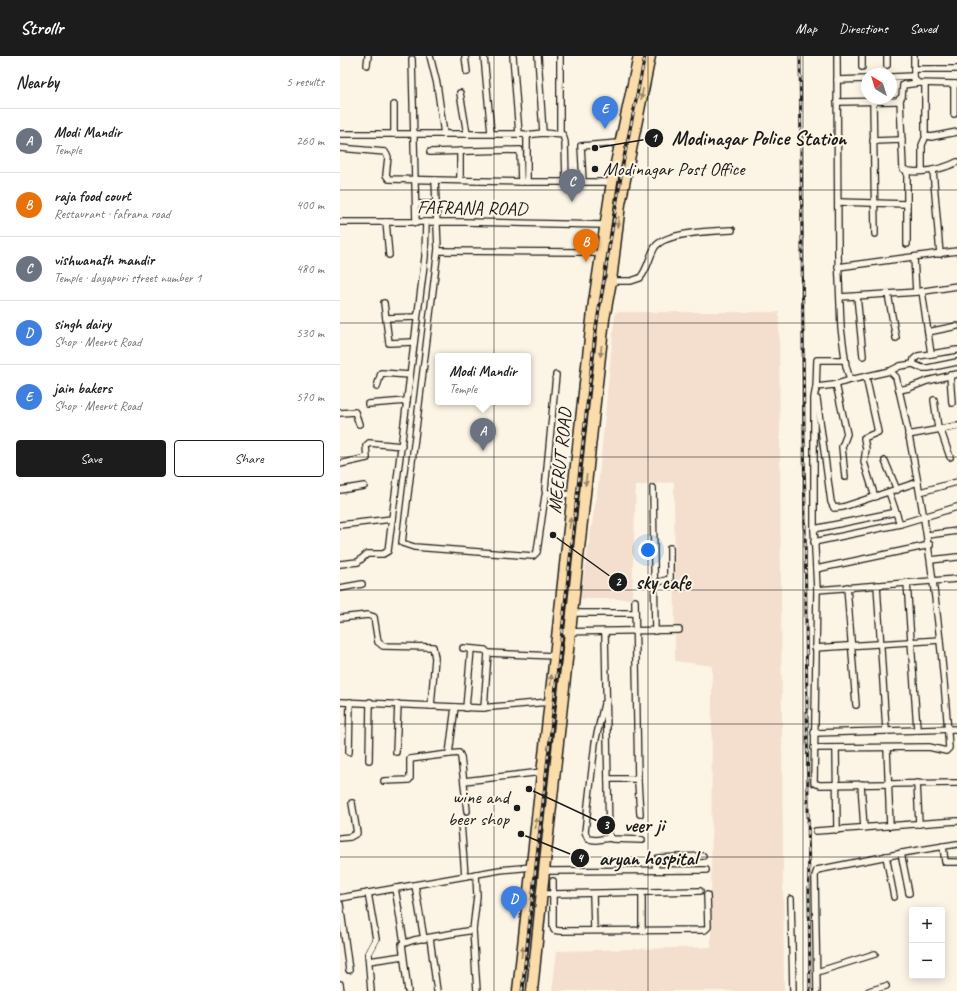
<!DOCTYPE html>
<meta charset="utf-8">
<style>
:root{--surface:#fff;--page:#f6f6f6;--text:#202124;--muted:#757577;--line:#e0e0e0;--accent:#1c1c1c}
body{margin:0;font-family:Caveat,sans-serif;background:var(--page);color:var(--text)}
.controls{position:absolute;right:12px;bottom:12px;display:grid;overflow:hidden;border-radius:4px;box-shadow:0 2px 10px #0003}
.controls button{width:36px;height:36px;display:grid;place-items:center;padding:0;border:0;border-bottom:1px solid var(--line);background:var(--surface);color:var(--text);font:20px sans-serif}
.compass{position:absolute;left:521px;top:12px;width:36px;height:36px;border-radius:50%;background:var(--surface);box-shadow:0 2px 10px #0003;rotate:322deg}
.you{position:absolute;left:308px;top:494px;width:14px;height:14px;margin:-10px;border:3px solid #fff;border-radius:50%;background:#1a73e8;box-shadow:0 0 0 6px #1a73e833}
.badge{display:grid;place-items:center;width:26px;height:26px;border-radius:50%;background:var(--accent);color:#fff;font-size:13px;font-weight:700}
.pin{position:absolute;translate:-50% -33px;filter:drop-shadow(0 1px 2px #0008)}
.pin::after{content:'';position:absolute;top:21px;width:14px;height:12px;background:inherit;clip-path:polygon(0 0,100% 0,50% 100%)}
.popup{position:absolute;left:95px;top:297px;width:96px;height:52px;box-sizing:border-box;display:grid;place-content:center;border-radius:4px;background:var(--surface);filter:drop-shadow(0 1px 3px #0005);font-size:13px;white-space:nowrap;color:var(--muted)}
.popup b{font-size:15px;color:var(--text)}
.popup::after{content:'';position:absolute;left:50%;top:100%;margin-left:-8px;border:8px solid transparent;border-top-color:var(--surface)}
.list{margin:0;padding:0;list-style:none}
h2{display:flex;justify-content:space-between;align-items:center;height:52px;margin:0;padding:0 16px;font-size:17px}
h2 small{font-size:13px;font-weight:400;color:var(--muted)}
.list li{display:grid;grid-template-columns:26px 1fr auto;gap:12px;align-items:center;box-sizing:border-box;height:64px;padding:0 16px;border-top:1px solid var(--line)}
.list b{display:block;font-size:15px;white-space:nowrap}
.list p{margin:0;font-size:13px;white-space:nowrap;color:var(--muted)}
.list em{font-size:13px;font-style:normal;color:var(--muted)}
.actions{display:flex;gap:8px;padding:12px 16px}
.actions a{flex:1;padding:9px 0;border:1px solid var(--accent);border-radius:4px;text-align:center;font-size:14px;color:var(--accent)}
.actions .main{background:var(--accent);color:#fff}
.map{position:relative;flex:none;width:617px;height:935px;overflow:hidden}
header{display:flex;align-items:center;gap:24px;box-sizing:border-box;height:56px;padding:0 20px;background:var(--accent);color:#fff}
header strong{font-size:19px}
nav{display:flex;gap:22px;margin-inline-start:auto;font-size:14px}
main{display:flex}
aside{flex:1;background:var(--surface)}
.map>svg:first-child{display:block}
.built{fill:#f4dfce}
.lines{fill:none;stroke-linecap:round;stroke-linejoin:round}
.street-casing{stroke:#1c1c1c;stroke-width:8}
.highway-casing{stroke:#1c1c1c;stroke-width:13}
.street{stroke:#fcf5e5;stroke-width:5.5}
.highway{stroke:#fbddab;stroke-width:10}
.rail-casing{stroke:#1c1c1c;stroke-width:3}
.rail{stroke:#fcf5e5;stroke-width:1.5;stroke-dasharray:4.5;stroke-linecap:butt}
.oneway{fill:#97866b}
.grid{fill:none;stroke:#1c1c1c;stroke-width:1;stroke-opacity:0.55}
.poi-dot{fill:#1c1c1c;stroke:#fcf5e5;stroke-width:1.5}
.labels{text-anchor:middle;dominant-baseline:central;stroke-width:4;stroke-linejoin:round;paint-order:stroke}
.poi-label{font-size:19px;fill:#1c1c1c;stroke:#fcf5e5;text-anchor:start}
.street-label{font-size:19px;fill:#1c1c1c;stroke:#fcf5e5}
.leader{fill:none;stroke:#1c1c1c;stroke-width:1.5}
.callout-dot{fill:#1c1c1c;stroke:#fcf5e5;stroke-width:1.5}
.mark-label{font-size:12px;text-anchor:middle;font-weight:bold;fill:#fff}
.callout-label{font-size:20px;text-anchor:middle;font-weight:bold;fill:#1c1c1c;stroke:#fcf5e5;stroke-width:4;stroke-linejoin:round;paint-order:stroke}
</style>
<header>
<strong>Strollr</strong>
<nav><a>Map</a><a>Directions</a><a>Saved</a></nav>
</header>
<main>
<aside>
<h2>Nearby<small>5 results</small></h2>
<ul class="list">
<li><span class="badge" style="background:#6b7280">A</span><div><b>Modi Mandir</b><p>Temple</p></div><em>260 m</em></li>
<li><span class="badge" style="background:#e8710a">B</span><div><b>raja food court</b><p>Restaurant · fafrana road</p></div><em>400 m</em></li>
<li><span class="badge" style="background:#6b7280">C</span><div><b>vishwanath mandir</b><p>Temple · dayapuri street number 1</p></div><em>480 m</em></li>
<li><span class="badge" style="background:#3f7fe0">D</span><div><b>singh dairy</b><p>Shop · Meerut Road</p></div><em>530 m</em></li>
<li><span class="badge" style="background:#3f7fe0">E</span><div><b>jain bakers</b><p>Shop · Meerut Road</p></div><em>570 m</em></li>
</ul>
<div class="actions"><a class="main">Save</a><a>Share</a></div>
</aside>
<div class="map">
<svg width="617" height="935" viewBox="0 0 617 935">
<rect width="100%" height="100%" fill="#fcf5e5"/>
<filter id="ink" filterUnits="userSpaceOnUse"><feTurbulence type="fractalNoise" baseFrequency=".025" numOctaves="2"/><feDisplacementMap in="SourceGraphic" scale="8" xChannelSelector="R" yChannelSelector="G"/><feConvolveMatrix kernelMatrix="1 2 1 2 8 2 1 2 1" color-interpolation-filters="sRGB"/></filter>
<g filter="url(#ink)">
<!-- built -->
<path class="built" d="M 275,256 L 439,256 L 444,935 L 212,935 L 217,895 L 371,891 L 372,610 L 335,605 L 334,426 L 296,430 L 292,543 L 240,543 L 258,430 Z"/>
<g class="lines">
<!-- street casing -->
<g class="street-casing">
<g id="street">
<path d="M 90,0 L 97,28 L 104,78"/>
<path d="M 125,0 L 127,16"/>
<path d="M 144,0 L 151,77"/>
<path d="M 173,0 L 179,78"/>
<path d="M 198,0 L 203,77"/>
<path d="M 522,0 L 522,11"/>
<path d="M 547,0 L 547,9"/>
<path d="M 574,0 L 574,23 L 578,27 L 617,28"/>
<path d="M 72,3 L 76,167"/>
<path d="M 27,9 L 28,0"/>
<path d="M 574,13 L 617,13"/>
<path d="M 551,21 L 574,20"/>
<path d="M 497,24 L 527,23"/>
<path d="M 585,28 L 585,79 L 591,81 L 617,76"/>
<path d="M 120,37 L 127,78"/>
<path d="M 560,43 L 563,113 C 575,120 606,112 617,106"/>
<path d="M 533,45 L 535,178"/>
<path d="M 497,46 L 557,45 L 562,41 L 563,29 L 578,27"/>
<path d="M 54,49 L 54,78"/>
<path d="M 614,58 L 614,28"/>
<path d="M 0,78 L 184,78 L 187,81 L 187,126 L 272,126"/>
<path d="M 220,78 L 220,0"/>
<path d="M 186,79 L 203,77 L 223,79 L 225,86 L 226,126"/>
<path d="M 533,85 L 562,84"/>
<path d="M 0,92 L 45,96 L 48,101 L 46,119 L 49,123 L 187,126"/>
<path d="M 90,96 L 180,94 L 181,126"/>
<path d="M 593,114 L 600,198"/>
<path d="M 567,115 L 567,188"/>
<path d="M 582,115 L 582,89 L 586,80"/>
<path d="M 95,124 L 98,193 L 62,487 L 74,491 L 193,500 L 197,496 L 205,440 L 209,437 L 234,439"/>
<path d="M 120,124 L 120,95"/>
<path d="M 243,126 L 241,90 L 279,87"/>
<path d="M 498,146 L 567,148"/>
<path d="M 76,148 L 97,148"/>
<path d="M 0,166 L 125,166 L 264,169"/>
<path d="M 46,166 L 49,199"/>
<path d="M 98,195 L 244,196 L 261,198"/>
<path d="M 574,202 L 576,236"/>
<path d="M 498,211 L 617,195"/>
<path d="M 257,225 L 291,225 L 300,222 C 308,213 309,201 315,191 C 325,176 375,175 392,174"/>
<path d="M 582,235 L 591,298"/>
<path d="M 548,238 L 556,282"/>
<path d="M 517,240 L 523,300"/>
<path d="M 500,241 L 578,236 L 617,230"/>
<path d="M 44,247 L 49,287 L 74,286"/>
<path d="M 46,262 L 77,261"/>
<path d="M 588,276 L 617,270"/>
<path d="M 573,308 L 574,303 L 578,300 L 617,294"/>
<path d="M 550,315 L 560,310 L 573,308 L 582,312 L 588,312 L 617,306"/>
<path d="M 610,319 L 612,347"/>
<path d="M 526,321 L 538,376 L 524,382 L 526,393 L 524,406 L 535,441"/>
<path d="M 510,324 L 494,329 L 476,331 L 474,342 L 474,473 L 477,534 L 474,727 L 480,729 L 617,727"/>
<path d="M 496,328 L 507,378 L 502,391 L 505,421"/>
<path d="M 37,331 L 41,317 L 70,319"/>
<path d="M 476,334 L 477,304 L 505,304"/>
<path d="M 559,334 L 569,332 L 587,325 L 617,318"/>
<path d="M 477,343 L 491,446 L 494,452 L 503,451 L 578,426"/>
<path d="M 594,344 L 598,372"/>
<path d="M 28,348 L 67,345"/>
<path d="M 0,357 L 15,356 L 19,368"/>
<path d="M 600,372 L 610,401"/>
<path d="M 568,379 L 617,370"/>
<path d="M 545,405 L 557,434"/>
<path d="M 0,408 L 27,402 L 26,390 L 29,387 L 62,390"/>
<path d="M 313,432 L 315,575"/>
<path d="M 0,434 L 24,430"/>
<path d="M 549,436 L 560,468"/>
<path d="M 580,436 L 617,426"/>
<path d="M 206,439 L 205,433 L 216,319"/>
<path d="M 0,469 L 52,463"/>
<path d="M 474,473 L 556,456"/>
<path d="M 588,479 L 617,475"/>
<path d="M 474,486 L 560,468 L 617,451"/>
<path d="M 591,504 L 617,501"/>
<path d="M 0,508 L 18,506 L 27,498 L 43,498 L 48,495 L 85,201 L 86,166"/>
<path d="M 476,513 L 590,489"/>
<path d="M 567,526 L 577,673"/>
<path d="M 315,527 L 330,523 L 330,492"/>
<path d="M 537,529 L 546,674"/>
<path d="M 507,531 L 516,649"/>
<path d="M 0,532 L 22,528"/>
<path d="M 477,534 L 617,523"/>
<path d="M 295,545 L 298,726"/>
<path d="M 232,557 L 295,557"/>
<path d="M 0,562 L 28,559 L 34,561 L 38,586 L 43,590 L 93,591 L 95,602 L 91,650"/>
<path d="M 217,576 L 339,574"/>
<path d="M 265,576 L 269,779 L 272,783 L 302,784"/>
<path d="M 123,592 L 145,594 L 148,597 L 144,652"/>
<path d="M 475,592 L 600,584"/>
<path d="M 148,597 L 214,600"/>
<path d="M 0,646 L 140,652 L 209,646"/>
<path d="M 264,648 L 255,687 L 245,776 L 248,783 L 256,784 L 270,782"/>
<path d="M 126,652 L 131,593"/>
<path d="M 474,677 L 617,673"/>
<path d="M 474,692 L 589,691 L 606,695 L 609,692 C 601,567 585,443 556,321 L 550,315 L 510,324 L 506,310 L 501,272 L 498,199 L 497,0"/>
<path d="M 496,692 L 497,774"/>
<path d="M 547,692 L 550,770"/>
<path d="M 9,696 L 10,646"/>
<path d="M 56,696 L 58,648"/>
<path d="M 109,698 L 119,697 L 121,701 L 127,755"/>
<path d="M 29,704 L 30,646"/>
<path d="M 268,723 L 296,723 L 298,726 L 300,758"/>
<path d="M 44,725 L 69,724 L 70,722 L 70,703 L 109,698 L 115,651"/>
<path d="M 124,725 L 202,716"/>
<path d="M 577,727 L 579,768"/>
<path d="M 521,728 L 524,772"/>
<path d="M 121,767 L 125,820"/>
<path d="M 476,775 L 617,765"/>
<path d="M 0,782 L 10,781 L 17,777 L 12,747"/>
<path d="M 603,790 L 605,806 L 617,806"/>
<path d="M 561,797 L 569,837"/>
<path d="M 546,800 L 554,841"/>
<path d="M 316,814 L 315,806 L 318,802 L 363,800"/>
<path d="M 204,815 L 366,814"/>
<path d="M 213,825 L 213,838 L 360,835"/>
<path d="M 75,829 L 84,883"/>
<path d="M 55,832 L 64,886"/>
<path d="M 28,837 L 36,883 L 28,898 L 31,935"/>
<path d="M 202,838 L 213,838 L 213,871 L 214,874 L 219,875 L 365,874 L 368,871 L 367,839"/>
<path d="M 253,838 L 254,874"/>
<path d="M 0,842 L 160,814 L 192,811"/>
<path d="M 451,843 L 453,935"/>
<path d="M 0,848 L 9,914"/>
<path d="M 302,873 L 302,836"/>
<path d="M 133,874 L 137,935"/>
<path d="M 90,882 L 97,935"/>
<path d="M 29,905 L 63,900"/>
<path d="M 477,916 L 535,898"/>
<path d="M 0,928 L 1,935"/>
<path d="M 68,935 L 62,888 L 74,884 L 133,874 L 137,840 L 136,818"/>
<path d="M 477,935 L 475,820 L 477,814 L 568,796 L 617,788"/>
<path d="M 529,935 L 546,930"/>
</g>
</g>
<!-- highway casing -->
<g class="highway-casing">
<g id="highway">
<path d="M 178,935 L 254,246 L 272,126 L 299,0"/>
<path d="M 192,935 L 204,815 L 264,263 L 271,225 L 280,148 L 310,0"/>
</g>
</g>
<!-- street -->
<use href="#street" class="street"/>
<!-- highway -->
<use href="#highway" class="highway"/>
<!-- rail casing -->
<g class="rail-casing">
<g id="rail">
<path d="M 460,0 L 470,935"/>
<path d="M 182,935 L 255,277 L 284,103 L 305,0"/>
</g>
</g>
<!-- rail -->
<use href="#rail" class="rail"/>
</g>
<!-- one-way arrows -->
<defs><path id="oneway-solid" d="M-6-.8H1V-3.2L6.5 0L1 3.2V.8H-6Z"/></defs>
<g class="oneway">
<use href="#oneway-solid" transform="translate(302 38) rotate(101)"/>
<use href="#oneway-solid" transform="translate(278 166) rotate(97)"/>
<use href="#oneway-solid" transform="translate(261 295) rotate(96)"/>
<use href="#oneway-solid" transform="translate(246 424) rotate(96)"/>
<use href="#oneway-solid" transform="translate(230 467) rotate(-83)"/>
<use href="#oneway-solid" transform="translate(211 624) rotate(-84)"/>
<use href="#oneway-solid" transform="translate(196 767) rotate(-84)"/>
<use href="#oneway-solid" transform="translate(182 896) rotate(-84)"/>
</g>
</g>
<!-- grid -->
<path class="grid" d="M 154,0 L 154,935M 308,0 L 308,935M 463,0 L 463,935M 0,134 L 617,134M 0,267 L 617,267M 0,401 L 617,401M 0,534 L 617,534M 0,668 L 617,668M 0,801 L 617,801"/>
<!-- markers -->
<g class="poi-dot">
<circle cx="255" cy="113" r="4"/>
<circle cx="177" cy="752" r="4"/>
</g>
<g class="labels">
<!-- poi labels -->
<g class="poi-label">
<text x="263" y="113">Modinagar Post Office</text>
<text x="169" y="741" text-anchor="end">wine and<tspan x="169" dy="22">beer shop</tspan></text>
</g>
<!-- street labels -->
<g class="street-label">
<text transform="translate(132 152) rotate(1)">FAFRANA ROAD</text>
<text transform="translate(220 405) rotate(-84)">MEERUT ROAD</text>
</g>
</g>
<!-- callouts -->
<path class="leader" d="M255 92L314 82M213 479L278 526M189 733L266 769M181 778L240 802"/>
<g class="callout-dot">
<circle cx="255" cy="92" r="4"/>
<circle cx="213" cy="479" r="4"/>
<circle cx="189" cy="733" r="4"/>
<circle cx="181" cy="778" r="4"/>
<circle cx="314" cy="82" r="10"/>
<circle cx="278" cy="526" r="10"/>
<circle cx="266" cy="769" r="10"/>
<circle cx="240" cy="802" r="10"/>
</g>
<g class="mark-label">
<text x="314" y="86">1</text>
<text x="278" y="530">2</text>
<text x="266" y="773">3</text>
<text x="240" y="806">4</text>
</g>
<g class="callout-label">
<text x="419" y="89">Modinagar Police Station</text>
<text x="323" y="533">sky cafe</text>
<text x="304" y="776">veer ji</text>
<text x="308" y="809">aryan hospital</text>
</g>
</svg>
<div class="controls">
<button>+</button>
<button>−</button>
</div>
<svg class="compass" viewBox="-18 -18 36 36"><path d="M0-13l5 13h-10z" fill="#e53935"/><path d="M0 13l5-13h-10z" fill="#757577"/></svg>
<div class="you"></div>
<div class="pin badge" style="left:143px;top:395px;background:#6b7280">A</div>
<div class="popup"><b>Modi Mandir</b>Temple</div>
<div class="pin badge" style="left:246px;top:206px;background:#e8710a">B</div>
<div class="pin badge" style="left:232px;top:146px;background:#6b7280">C</div>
<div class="pin badge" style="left:174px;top:863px;background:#3f7fe0">D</div>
<div class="pin badge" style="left:265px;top:73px;background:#3f7fe0">E</div>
</div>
</main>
